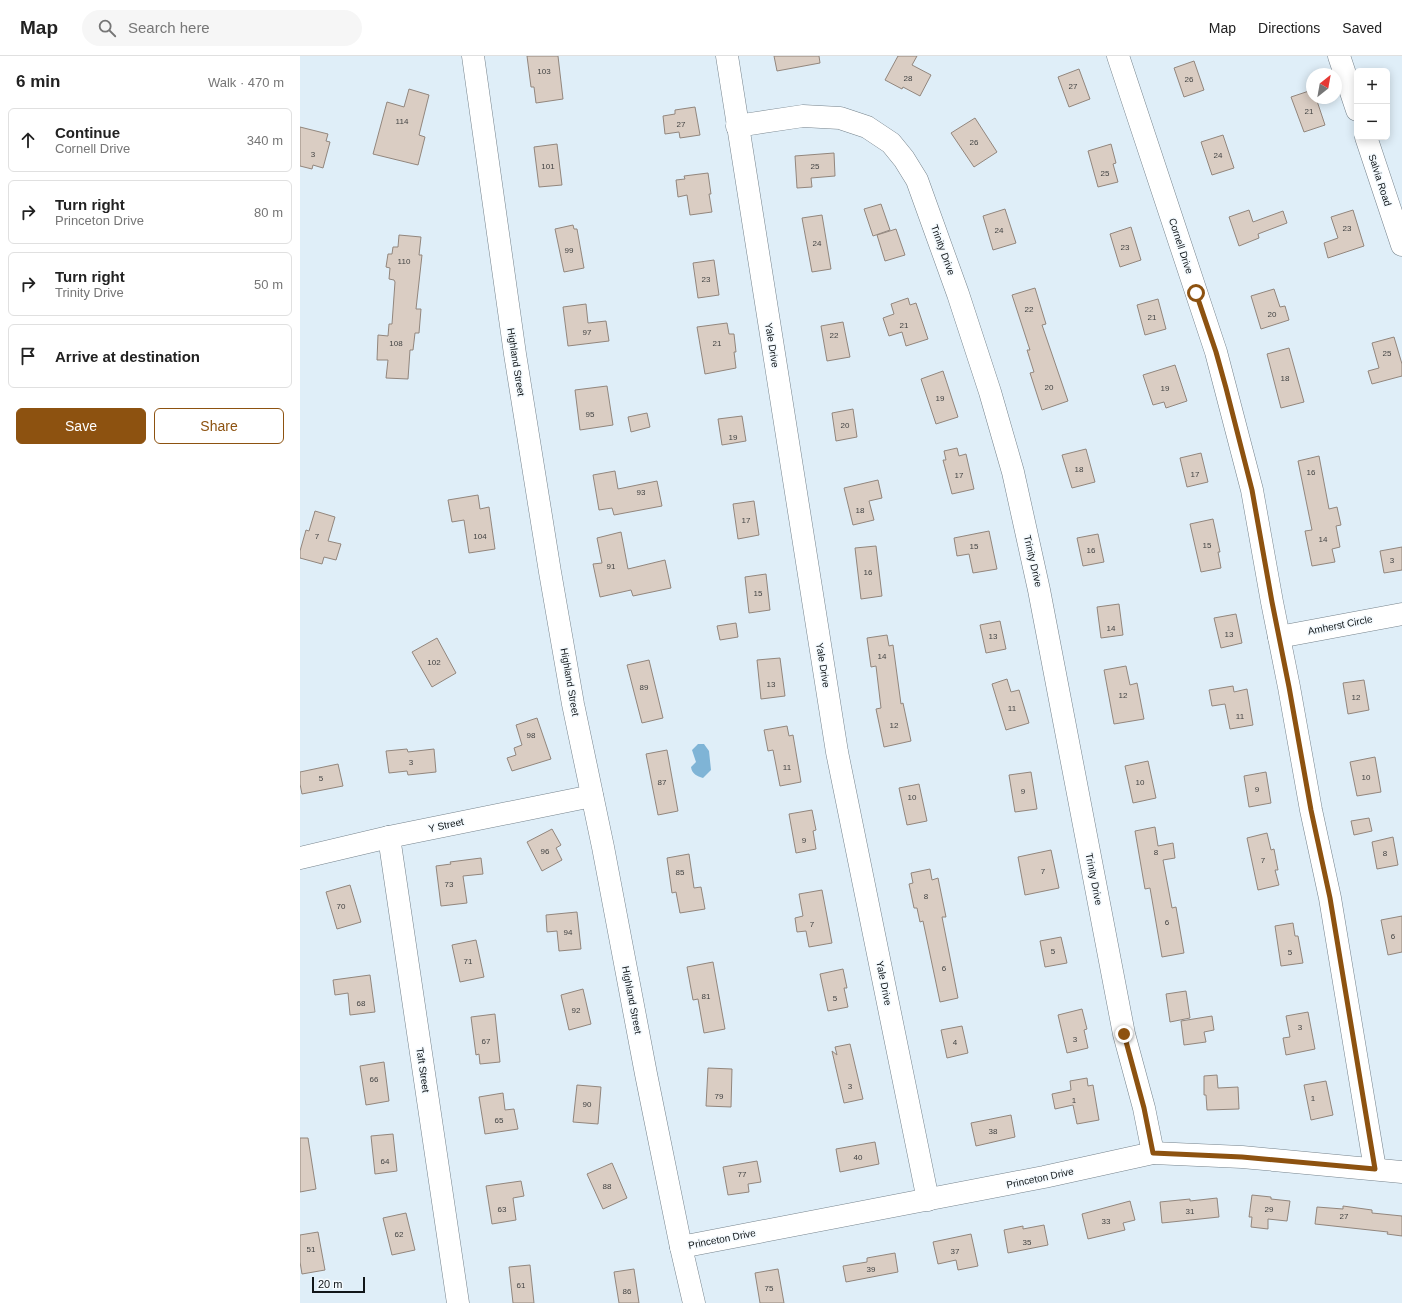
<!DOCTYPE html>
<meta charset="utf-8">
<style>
:root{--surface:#fff;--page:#f6f6f6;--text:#222;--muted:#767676;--line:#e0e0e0;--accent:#8d5210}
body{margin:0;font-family:Arial,sans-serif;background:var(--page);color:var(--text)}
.controls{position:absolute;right:12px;top:12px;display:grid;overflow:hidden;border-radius:6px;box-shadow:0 2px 10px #0003}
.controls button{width:36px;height:36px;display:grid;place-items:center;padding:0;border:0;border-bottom:1px solid var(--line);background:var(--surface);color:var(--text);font:20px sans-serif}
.compass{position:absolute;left:1006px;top:12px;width:36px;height:36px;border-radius:50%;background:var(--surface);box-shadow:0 2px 10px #0003;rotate:31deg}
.scale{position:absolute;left:12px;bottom:10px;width:53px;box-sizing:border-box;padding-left:4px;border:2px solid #111619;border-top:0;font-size:11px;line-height:14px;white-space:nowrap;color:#111619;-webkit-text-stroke:3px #f4fafe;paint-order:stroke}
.stop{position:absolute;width:12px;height:12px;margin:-9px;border:3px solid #8d5210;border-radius:50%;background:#fff}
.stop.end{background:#8d5210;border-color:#fff;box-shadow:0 1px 4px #0008}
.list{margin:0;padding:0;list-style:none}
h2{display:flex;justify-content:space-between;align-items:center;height:52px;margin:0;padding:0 16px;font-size:17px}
h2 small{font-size:13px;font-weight:400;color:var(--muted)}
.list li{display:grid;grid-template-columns:26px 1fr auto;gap:12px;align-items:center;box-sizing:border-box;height:64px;margin:0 8px 8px;padding:0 8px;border:1px solid var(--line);border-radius:6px}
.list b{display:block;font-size:15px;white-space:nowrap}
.list p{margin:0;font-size:13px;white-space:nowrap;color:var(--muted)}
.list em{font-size:13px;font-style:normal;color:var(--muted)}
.actions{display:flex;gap:8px;padding:12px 16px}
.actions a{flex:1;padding:9px 0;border:1px solid var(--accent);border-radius:6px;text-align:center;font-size:14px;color:var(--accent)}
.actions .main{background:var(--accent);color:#fff}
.icon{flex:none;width:22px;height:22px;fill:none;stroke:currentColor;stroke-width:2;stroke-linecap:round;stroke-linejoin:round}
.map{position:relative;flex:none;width:1102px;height:1247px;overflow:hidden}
header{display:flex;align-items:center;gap:24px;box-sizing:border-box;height:56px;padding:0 20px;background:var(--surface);border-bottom:1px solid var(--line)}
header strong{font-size:19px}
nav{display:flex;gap:22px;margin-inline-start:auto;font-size:14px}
.search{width:280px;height:36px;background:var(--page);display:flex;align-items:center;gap:10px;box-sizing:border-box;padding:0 14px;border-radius:22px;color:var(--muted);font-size:15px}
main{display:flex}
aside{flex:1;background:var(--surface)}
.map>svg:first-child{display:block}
.water{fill:#7fb4d6}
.building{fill:#dacdc3;stroke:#92867d}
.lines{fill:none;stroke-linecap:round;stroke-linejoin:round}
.minor-casing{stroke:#76838c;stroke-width:23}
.minor{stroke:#fff;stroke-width:22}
.route{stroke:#8d5210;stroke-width:5}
.labels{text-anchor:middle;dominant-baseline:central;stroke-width:3;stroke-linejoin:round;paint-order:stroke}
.number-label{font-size:8px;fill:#434444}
.street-label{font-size:10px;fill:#111619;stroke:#f4fafe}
</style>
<header>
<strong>Map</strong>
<div class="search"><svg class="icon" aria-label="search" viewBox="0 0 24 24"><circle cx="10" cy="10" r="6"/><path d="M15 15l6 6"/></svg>Search here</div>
<nav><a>Map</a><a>Directions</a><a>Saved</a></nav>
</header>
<main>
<aside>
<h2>6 min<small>Walk · 470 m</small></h2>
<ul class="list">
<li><svg class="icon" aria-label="ahead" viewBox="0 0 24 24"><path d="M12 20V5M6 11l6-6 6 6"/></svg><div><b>Continue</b><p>Cornell Drive</p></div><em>340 m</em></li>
<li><svg class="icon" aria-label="right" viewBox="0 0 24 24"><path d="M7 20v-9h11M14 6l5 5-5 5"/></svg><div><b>Turn right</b><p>Princeton Drive</p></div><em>80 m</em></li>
<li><svg class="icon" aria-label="right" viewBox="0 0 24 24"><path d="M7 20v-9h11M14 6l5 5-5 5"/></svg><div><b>Turn right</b><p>Trinity Drive</p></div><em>50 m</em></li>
<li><svg class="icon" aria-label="arrive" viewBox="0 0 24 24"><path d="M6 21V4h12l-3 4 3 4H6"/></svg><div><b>Arrive at destination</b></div></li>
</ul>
<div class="actions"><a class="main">Save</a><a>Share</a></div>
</aside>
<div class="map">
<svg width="1102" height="1247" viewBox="0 0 1102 1247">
<rect width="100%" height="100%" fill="#dfeef8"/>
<!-- water -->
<path class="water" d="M 398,688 L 404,688 L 409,695 L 411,714 L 403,722 C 397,720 392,718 391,711 L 396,706 L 392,694 Z"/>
<!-- building -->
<g class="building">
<path d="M 227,0 L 258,0 L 263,43 L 236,47 L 234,31 L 231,31 Z"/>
<path d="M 474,0 L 519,0 L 520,7 L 477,15 Z"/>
<path d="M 598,0 L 617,0 L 612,9 L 631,19 L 620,40 L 603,31 L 602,33 L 585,24 Z"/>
<path d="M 894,5 L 904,34 L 884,41 L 874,12 Z"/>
<path d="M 779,13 L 790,43 L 769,51 L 758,21 Z"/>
<path d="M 109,33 L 129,39 L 119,79 L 125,81 L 118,109 L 73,98 L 87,46 L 104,51 Z"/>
<path d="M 1012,34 L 1012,42 L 1016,42 L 1025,69 L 1004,76 L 991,41 Z"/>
<path d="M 395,51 L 400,79 L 380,82 L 379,76 L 365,78 L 363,60 L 375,58 L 375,54 Z"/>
<path d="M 675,62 L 697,96 L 674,111 L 651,77 Z"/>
<path d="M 0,71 L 28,78 L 26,85 L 30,86 L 23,112 L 13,109 L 12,113 L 0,110 Z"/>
<path d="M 923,79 L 934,112 L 912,119 L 901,86 Z"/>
<path d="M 257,88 L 262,129 L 239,131 L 234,91 Z"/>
<path d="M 811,88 L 816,107 L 813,108 L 818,126 L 798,131 L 788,95 Z"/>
<path d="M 534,97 L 535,120 L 511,122 L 512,131 L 497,132 L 495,100 Z"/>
<path d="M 408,117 L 411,138 L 409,138 L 412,156 L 390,159 L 387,139 L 378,141 L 376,124 L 385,123 L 384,120 Z"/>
<path d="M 581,148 L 590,174 L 573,180 L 564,153 Z"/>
<path d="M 705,153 L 716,187 L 693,194 L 683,160 Z"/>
<path d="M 949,154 L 953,166 L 983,155 L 987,167 L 958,178 L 959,182 L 939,190 L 929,161 Z"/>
<path d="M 1053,154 L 1064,190 L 1028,202 L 1024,187 L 1038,182 L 1031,161 Z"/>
<path d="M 522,159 L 531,213 L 512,216 L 502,162 Z"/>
<path d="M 273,169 L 274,173 L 277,173 L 284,212 L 264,216 L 255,173 Z"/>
<path d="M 831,171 L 841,204 L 820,211 L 810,178 Z"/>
<path d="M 596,173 L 605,199 L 585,205 L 577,179 Z"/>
<path d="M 99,179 L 121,181 L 119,199 L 122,199 L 116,253 L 121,253 L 119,277 L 115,277 L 113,294 L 110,294 L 108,323 L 86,322 L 88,304 L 77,304 L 78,279 L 88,280 L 89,268 L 92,268 L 95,226 L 94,224 L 89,223 L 90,212 L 86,211 L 88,198 L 92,198 L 93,191 L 98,191 Z"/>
<path d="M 414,204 L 419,239 L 398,242 L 393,207 Z"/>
<path d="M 735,232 L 746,268 L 742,269 L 768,345 L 742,354 L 730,317 L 734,316 L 727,294 L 730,294 L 712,239 Z"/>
<path d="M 974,233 L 980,251 L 985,250 L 989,264 L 961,273 L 951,240 Z"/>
<path d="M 608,242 L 610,249 L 616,247 L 628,283 L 606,290 L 602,276 L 589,280 L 583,262 L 594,258 L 591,248 Z"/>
<path d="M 858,243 L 866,273 L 845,279 L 837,249 Z"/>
<path d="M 286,248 L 288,267 L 306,265 L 309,285 L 268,290 L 263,251 Z"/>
<path d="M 543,266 L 550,301 L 527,305 L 521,270 Z"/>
<path d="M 427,267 L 429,278 L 434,278 L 436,296 L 434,296 L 436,312 L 405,318 L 397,271 Z"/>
<path d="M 1094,281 L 1102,308 L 1102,320 L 1072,328 L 1068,315 L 1079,312 L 1072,287 Z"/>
<path d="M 989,292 L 1004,346 L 981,352 L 967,298 Z"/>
<path d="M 875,309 L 887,345 L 866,352 L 864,346 L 853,349 L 843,319 Z"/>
<path d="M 643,315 L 658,361 L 636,368 L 621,323 Z"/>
<path d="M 307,330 L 313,369 L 280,374 L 275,334 Z"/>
<path d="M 553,353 L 557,381 L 536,385 L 532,357 Z"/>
<path d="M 347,357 L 350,371 L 331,376 L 328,361 Z"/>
<path d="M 442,360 L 446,385 L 422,389 L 418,363 Z"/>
<path d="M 657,392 L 659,400 L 666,398 L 674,433 L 652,438 L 643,404 L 646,404 L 644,395 Z"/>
<path d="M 786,393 L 795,426 L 772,432 L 762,399 Z"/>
<path d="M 901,397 L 908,426 L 887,431 L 880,402 Z"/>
<path d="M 1019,400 L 1029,453 L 1037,451 L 1041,469 L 1036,470 L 1040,491 L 1032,493 L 1035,506 L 1012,510 L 1005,475 L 1012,474 L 998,405 Z"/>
<path d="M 315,415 L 318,433 L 357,425 L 362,450 L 314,459 L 312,452 L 299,454 L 293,419 Z"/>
<path d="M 578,424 L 582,442 L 569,445 L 574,464 L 553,469 L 544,432 Z"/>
<path d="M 178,439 L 180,453 L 189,451 L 195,493 L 169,497 L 164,464 L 152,466 L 148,444 Z"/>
<path d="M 454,445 L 459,479 L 438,483 L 433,448 Z"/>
<path d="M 15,455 L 35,461 L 28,485 L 41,488 L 36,504 L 24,501 L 22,508 L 0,502 L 0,495 L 6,474 L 9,475 Z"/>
<path d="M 913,463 L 920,496 L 918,496 L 921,512 L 901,516 L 890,468 Z"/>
<path d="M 689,475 L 697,513 L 673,517 L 669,498 L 657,500 L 654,482 Z"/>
<path d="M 321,476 L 328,513 L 365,504 L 371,532 L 333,540 L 331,534 L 300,541 L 293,508 L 302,507 L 297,482 Z"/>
<path d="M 798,478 L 804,506 L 783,510 L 777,482 Z"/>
<path d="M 576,490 L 582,540 L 561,543 L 555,492 Z"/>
<path d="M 1102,491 L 1102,514 L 1084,517 L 1080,495 Z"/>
<path d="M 466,518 L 470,554 L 449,557 L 445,521 Z"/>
<path d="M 819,548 L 823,579 L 801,582 L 797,551 Z"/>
<path d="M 936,558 L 942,587 L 921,592 L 914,562 Z"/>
<path d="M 700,565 L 706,593 L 686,597 L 680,569 Z"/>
<path d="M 436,567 L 438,581 L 420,584 L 417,570 Z"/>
<path d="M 587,579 L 589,590 L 593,589 L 601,648 L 603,647 L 611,685 L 584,691 L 576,653 L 581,652 L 576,610 L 571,611 L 567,582 Z"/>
<path d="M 137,582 L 156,617 L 132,631 L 112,596 Z"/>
<path d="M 480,602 L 485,640 L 461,643 L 457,604 Z"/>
<path d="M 349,604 L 363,662 L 342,667 L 327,609 Z"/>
<path d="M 826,610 L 830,629 L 837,627 L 844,663 L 814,668 L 804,614 Z"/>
<path d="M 707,623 L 711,636 L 719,634 L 729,667 L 706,674 L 692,628 Z"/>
<path d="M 1064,624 L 1069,654 L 1048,658 L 1043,627 Z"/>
<path d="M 933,630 L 934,636 L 947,633 L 953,669 L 930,673 L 925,648 L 912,650 L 909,634 Z"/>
<path d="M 237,662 L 251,703 L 212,715 L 207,702 L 216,699 L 214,692 L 222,689 L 216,669 Z"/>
<path d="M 487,670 L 489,680 L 493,679 L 501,726 L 480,730 L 473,694 L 468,695 L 464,674 Z"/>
<path d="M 107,693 L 108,696 L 134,693 L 136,716 L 108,719 L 107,715 L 89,717 L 86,695 Z"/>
<path d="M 367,694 L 378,755 L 358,759 L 346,698 Z"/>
<path d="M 1075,701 L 1081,736 L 1057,740 L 1050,706 Z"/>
<path d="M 848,705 L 856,742 L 833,747 L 825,710 Z"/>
<path d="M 38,708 L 43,730 L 2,738 L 0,728 L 0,716 Z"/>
<path d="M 731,716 L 737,753 L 715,756 L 709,719 Z"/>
<path d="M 966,716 L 971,747 L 949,751 L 944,720 Z"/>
<path d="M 619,728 L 627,765 L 607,769 L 599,732 Z"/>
<path d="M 512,754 L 516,774 L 513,775 L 516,793 L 496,797 L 489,758 Z"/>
<path d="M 1069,762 L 1072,775 L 1054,779 L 1051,765 Z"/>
<path d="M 855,771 L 858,790 L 873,787 L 875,802 L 863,804 L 872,852 L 876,851 L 884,897 L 862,901 L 850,832 L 845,833 L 835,775 Z"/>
<path d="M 252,773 L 261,789 L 256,792 L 262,804 L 242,815 L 227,786 Z"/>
<path d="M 967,777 L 971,794 L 974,793 L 978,814 L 975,814 L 979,829 L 958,834 L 947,782 Z"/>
<path d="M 1093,781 L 1098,809 L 1077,813 L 1072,786 Z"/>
<path d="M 751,794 L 759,832 L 725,839 L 718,801 Z"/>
<path d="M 389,798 L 394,832 L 401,831 L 405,853 L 380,857 L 376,836 L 372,837 L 367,802 Z"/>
<path d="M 181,802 L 183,818 L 163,820 L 167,847 L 141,850 L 136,810 L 151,808 L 150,806 Z"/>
<path d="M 630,813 L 632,824 L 638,822 L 646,861 L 642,861 L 658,942 L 640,946 L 623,865 L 620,866 L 617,852 L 614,852 L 609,828 L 613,827 L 611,817 Z"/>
<path d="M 50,829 L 61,866 L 37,873 L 26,836 Z"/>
<path d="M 522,834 L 532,887 L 509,891 L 506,875 L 497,876 L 495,862 L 503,860 L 499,838 Z"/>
<path d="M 277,856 L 281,893 L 259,895 L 257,875 L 247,876 L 246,859 Z"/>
<path d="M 1102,860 L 1102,896 L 1088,899 L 1081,864 Z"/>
<path d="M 993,867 L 995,880 L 998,880 L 1003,907 L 981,910 L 975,870 Z"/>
<path d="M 761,881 L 767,907 L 745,911 L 740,885 Z"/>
<path d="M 176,884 L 184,921 L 160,926 L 152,889 Z"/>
<path d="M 413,906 L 425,973 L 404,977 L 398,943 L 393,944 L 387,911 Z"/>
<path d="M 543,913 L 547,932 L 544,932 L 548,951 L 528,955 L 520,918 Z"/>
<path d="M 70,919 L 75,956 L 50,959 L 48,937 L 35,939 L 33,924 Z"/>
<path d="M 283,933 L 291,968 L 269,974 L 261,939 Z"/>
<path d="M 886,935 L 890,962 L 870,966 L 866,938 Z"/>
<path d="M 782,953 L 787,973 L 784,974 L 788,992 L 767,997 L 758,959 Z"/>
<path d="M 1008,956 L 1015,993 L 986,999 L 983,982 L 990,981 L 986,960 Z"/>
<path d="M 195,958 L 200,1006 L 180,1008 L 179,998 L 176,999 L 171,961 Z"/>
<path d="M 912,960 L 914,974 L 904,976 L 906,986 L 884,989 L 881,965 Z"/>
<path d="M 662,970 L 668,997 L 647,1002 L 641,974 Z"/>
<path d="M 550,988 L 563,1043 L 544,1047 L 532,995 L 537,999 L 535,991 Z"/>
<path d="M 84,1006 L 89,1045 L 66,1049 L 60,1010 Z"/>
<path d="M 408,1012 L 432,1013 L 431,1051 L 406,1050 Z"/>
<path d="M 917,1019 L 918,1032 L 938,1031 L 939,1053 L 907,1054 L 906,1039 L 904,1039 L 904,1020 Z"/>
<path d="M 787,1022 L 788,1030 L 793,1029 L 799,1064 L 777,1068 L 773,1049 L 755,1053 L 752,1038 L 771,1034 L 770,1025 Z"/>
<path d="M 1026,1025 L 1033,1059 L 1011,1064 L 1004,1029 Z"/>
<path d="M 277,1029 L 301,1031 L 298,1068 L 273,1066 Z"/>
<path d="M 203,1037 L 205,1054 L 214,1053 L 218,1073 L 185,1078 L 179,1041 Z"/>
<path d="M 711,1059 L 715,1081 L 676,1090 L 671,1067 Z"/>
<path d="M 93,1078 L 97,1115 L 75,1118 L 71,1080 Z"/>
<path d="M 0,1082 L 8,1082 L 16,1133 L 0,1136 Z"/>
<path d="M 575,1086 L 579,1108 L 540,1116 L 536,1093 Z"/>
<path d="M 457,1105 L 461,1126 L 448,1128 L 449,1136 L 428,1139 L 423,1111 Z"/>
<path d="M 312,1107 L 327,1142 L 303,1153 L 287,1118 Z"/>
<path d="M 221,1125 L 224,1140 L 213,1142 L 216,1164 L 192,1168 L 186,1130 Z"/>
<path d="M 952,1139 L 971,1141 L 971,1143 L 990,1145 L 987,1165 L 968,1163 L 968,1173 L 951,1171 L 952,1161 L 949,1161 Z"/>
<path d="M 917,1142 L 919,1161 L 862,1167 L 860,1146 L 890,1143 L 890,1145 Z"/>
<path d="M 830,1145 L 835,1164 L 823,1167 L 825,1174 L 788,1183 L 782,1158 Z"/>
<path d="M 1043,1150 L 1072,1154 L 1072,1157 L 1102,1160 L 1102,1180 L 1087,1178 L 1088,1176 L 1015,1168 L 1017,1151 L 1043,1153 Z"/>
<path d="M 106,1157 L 115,1194 L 92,1199 L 83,1162 Z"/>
<path d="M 744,1169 L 748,1189 L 708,1197 L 704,1174 L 723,1170 L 723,1173 Z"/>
<path d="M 18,1176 L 25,1214 L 2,1218 L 0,1206 L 0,1179 Z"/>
<path d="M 671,1178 L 678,1210 L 658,1214 L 656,1204 L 638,1208 L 633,1186 Z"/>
<path d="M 595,1197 L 598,1216 L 546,1226 L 543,1210 L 567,1206 L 567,1202 Z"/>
<path d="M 230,1209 L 234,1247 L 213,1247 L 209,1211 Z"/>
<path d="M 334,1213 L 339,1247 L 319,1247 L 314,1216 Z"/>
<path d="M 478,1213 L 484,1247 L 460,1247 L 455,1217 Z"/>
</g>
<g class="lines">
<!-- minor casing -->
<g class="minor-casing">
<g id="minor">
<path d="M 173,0 L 215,298 L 250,516 L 273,648 L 303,791 L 346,1018 L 381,1191 L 394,1247"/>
<path d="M 427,0 L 537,696 L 628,1144"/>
<path d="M 818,0 L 916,296 L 952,434 L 972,546 L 989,631 L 1011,754 L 1030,842 L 1075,1113"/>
<path d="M 1039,0 L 1057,54"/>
<path d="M 437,70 L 503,60 L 540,62 L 567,71 L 591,87 L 604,103 L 617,124 L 658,238 L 690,336 L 713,416 L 739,534 L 824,978 L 844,1052 L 853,1097"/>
<path d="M 1066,81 L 1102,189"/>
<path d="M 979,581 L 1102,558"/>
<path d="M 89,781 L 158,1247"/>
<path d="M 0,802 L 89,781 L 292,740"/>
<path d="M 381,1191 L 744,1121 L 853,1097 L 942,1101 L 1102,1116"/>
</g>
</g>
<!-- minor -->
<use href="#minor" class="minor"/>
</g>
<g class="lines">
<!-- route -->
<path class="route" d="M 824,978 L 844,1052 L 853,1097 L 942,1101 L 1075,1113 L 1030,842 L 1011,754 L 989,631 L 972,546 L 952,434 L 926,332 L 916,296 L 896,237"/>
</g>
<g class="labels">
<!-- number labels -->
<g class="number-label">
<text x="244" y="15">103</text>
<text x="608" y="22">28</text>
<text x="889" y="23">26</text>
<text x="773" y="30">27</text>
<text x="1009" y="55">21</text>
<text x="102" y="65">114</text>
<text x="381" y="68">27</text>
<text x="674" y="86">26</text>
<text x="13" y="98">3</text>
<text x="918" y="99">24</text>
<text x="248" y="110">101</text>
<text x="515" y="110">25</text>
<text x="805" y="117">25</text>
<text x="1047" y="172">23</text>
<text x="699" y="174">24</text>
<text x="517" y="187">24</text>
<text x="825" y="191">23</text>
<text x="269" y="194">99</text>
<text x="104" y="205">110</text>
<text x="406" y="223">23</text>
<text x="729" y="253">22</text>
<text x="972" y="258">20</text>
<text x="852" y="261">21</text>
<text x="604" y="269">21</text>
<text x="287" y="276">97</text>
<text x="534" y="279">22</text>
<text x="96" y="287">108</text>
<text x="417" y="287">21</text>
<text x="1087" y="297">25</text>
<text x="985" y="322">18</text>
<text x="749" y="331">20</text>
<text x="865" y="332">19</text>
<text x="640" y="342">19</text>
<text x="290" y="358">95</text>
<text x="545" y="369">20</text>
<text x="433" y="381">19</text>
<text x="779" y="413">18</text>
<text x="1011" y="416">16</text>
<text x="895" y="418">17</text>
<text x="659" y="419">17</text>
<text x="341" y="436">93</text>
<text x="560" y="454">18</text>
<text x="446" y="464">17</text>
<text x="17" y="480">7</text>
<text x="180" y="480">104</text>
<text x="1023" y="483">14</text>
<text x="907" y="489">15</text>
<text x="674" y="490">15</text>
<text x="791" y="494">16</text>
<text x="1092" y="504">3</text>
<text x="311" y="510">91</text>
<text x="568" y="516">16</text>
<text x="458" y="537">15</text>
<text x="811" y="572">14</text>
<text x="929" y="578">13</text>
<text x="693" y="580">13</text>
<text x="582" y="600">14</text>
<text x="134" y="606">102</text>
<text x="471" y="628">13</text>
<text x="344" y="631">89</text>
<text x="823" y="639">12</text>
<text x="1056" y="641">12</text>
<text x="712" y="652">11</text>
<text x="940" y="660">11</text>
<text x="594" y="669">12</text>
<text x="231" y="679">98</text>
<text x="111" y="706">3</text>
<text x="487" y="711">11</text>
<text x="1066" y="721">10</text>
<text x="21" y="722">5</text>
<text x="362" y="726">87</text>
<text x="840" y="726">10</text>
<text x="957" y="733">9</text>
<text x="723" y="735">9</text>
<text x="612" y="741">10</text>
<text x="504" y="784">9</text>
<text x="245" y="795">96</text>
<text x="856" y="796">8</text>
<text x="1085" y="797">8</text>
<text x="963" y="804">7</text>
<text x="743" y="815">7</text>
<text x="380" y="816">85</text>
<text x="149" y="828">73</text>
<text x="626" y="840">8</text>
<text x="41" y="850">70</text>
<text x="867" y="866">6</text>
<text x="512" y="868">7</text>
<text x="268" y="876">94</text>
<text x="1093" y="880">6</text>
<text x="753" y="895">5</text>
<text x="990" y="896">5</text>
<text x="168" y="905">71</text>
<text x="644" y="912">6</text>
<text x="406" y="940">81</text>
<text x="535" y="942">5</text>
<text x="61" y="947">68</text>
<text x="276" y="954">92</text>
<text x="1000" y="971">3</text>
<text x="775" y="983">3</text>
<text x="186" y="985">67</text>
<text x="655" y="986">4</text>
<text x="74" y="1023">66</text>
<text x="550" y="1030">3</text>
<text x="419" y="1040">79</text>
<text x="1013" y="1042">1</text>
<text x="774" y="1044">1</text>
<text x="287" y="1048">90</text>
<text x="199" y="1064">65</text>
<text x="693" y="1075">38</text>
<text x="558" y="1101">40</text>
<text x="85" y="1105">64</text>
<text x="442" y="1118">77</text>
<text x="307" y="1130">88</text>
<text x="202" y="1153">63</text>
<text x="969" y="1153">29</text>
<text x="890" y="1155">31</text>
<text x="1044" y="1160">27</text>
<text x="806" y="1165">33</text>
<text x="99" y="1178">62</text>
<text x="727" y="1186">35</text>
<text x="11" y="1193">51</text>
<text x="655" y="1195">37</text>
<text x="571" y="1213">39</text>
<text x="221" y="1229">61</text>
<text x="469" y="1232">75</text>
<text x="327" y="1235">86</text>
</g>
<!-- street labels -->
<g class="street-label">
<text transform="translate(1080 124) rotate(72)">Salvia Road</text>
<text transform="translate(881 190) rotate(72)">Cornell Drive</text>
<text transform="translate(643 194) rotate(70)">Trinity Drive</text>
<text transform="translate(472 289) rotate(81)">Yale Drive</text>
<text transform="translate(216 306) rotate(81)">Highland Street</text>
<text transform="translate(733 505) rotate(77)">Trinity Drive</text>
<text transform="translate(1040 569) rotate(-11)">Amherst Circle</text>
<text transform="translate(523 609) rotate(81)">Yale Drive</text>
<text transform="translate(270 626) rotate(80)">Highland Street</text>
<text transform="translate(146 769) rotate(-12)">Y Street</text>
<text transform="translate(794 823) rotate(79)">Trinity Drive</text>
<text transform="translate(584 927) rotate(79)">Yale Drive</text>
<text transform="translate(332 944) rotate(79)">Highland Street</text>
<text transform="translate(123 1014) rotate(82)">Taft Street</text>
<text transform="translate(740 1122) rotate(-12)">Princeton Drive</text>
<text transform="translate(422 1183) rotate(-11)">Princeton Drive</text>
</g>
</g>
</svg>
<div class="controls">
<button>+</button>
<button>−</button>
</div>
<svg class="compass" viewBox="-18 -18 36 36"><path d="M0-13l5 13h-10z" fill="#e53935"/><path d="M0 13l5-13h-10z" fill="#767676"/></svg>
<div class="scale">20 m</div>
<div class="stop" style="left:896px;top:237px"></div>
<div class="stop end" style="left:824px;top:978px"></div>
</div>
</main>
